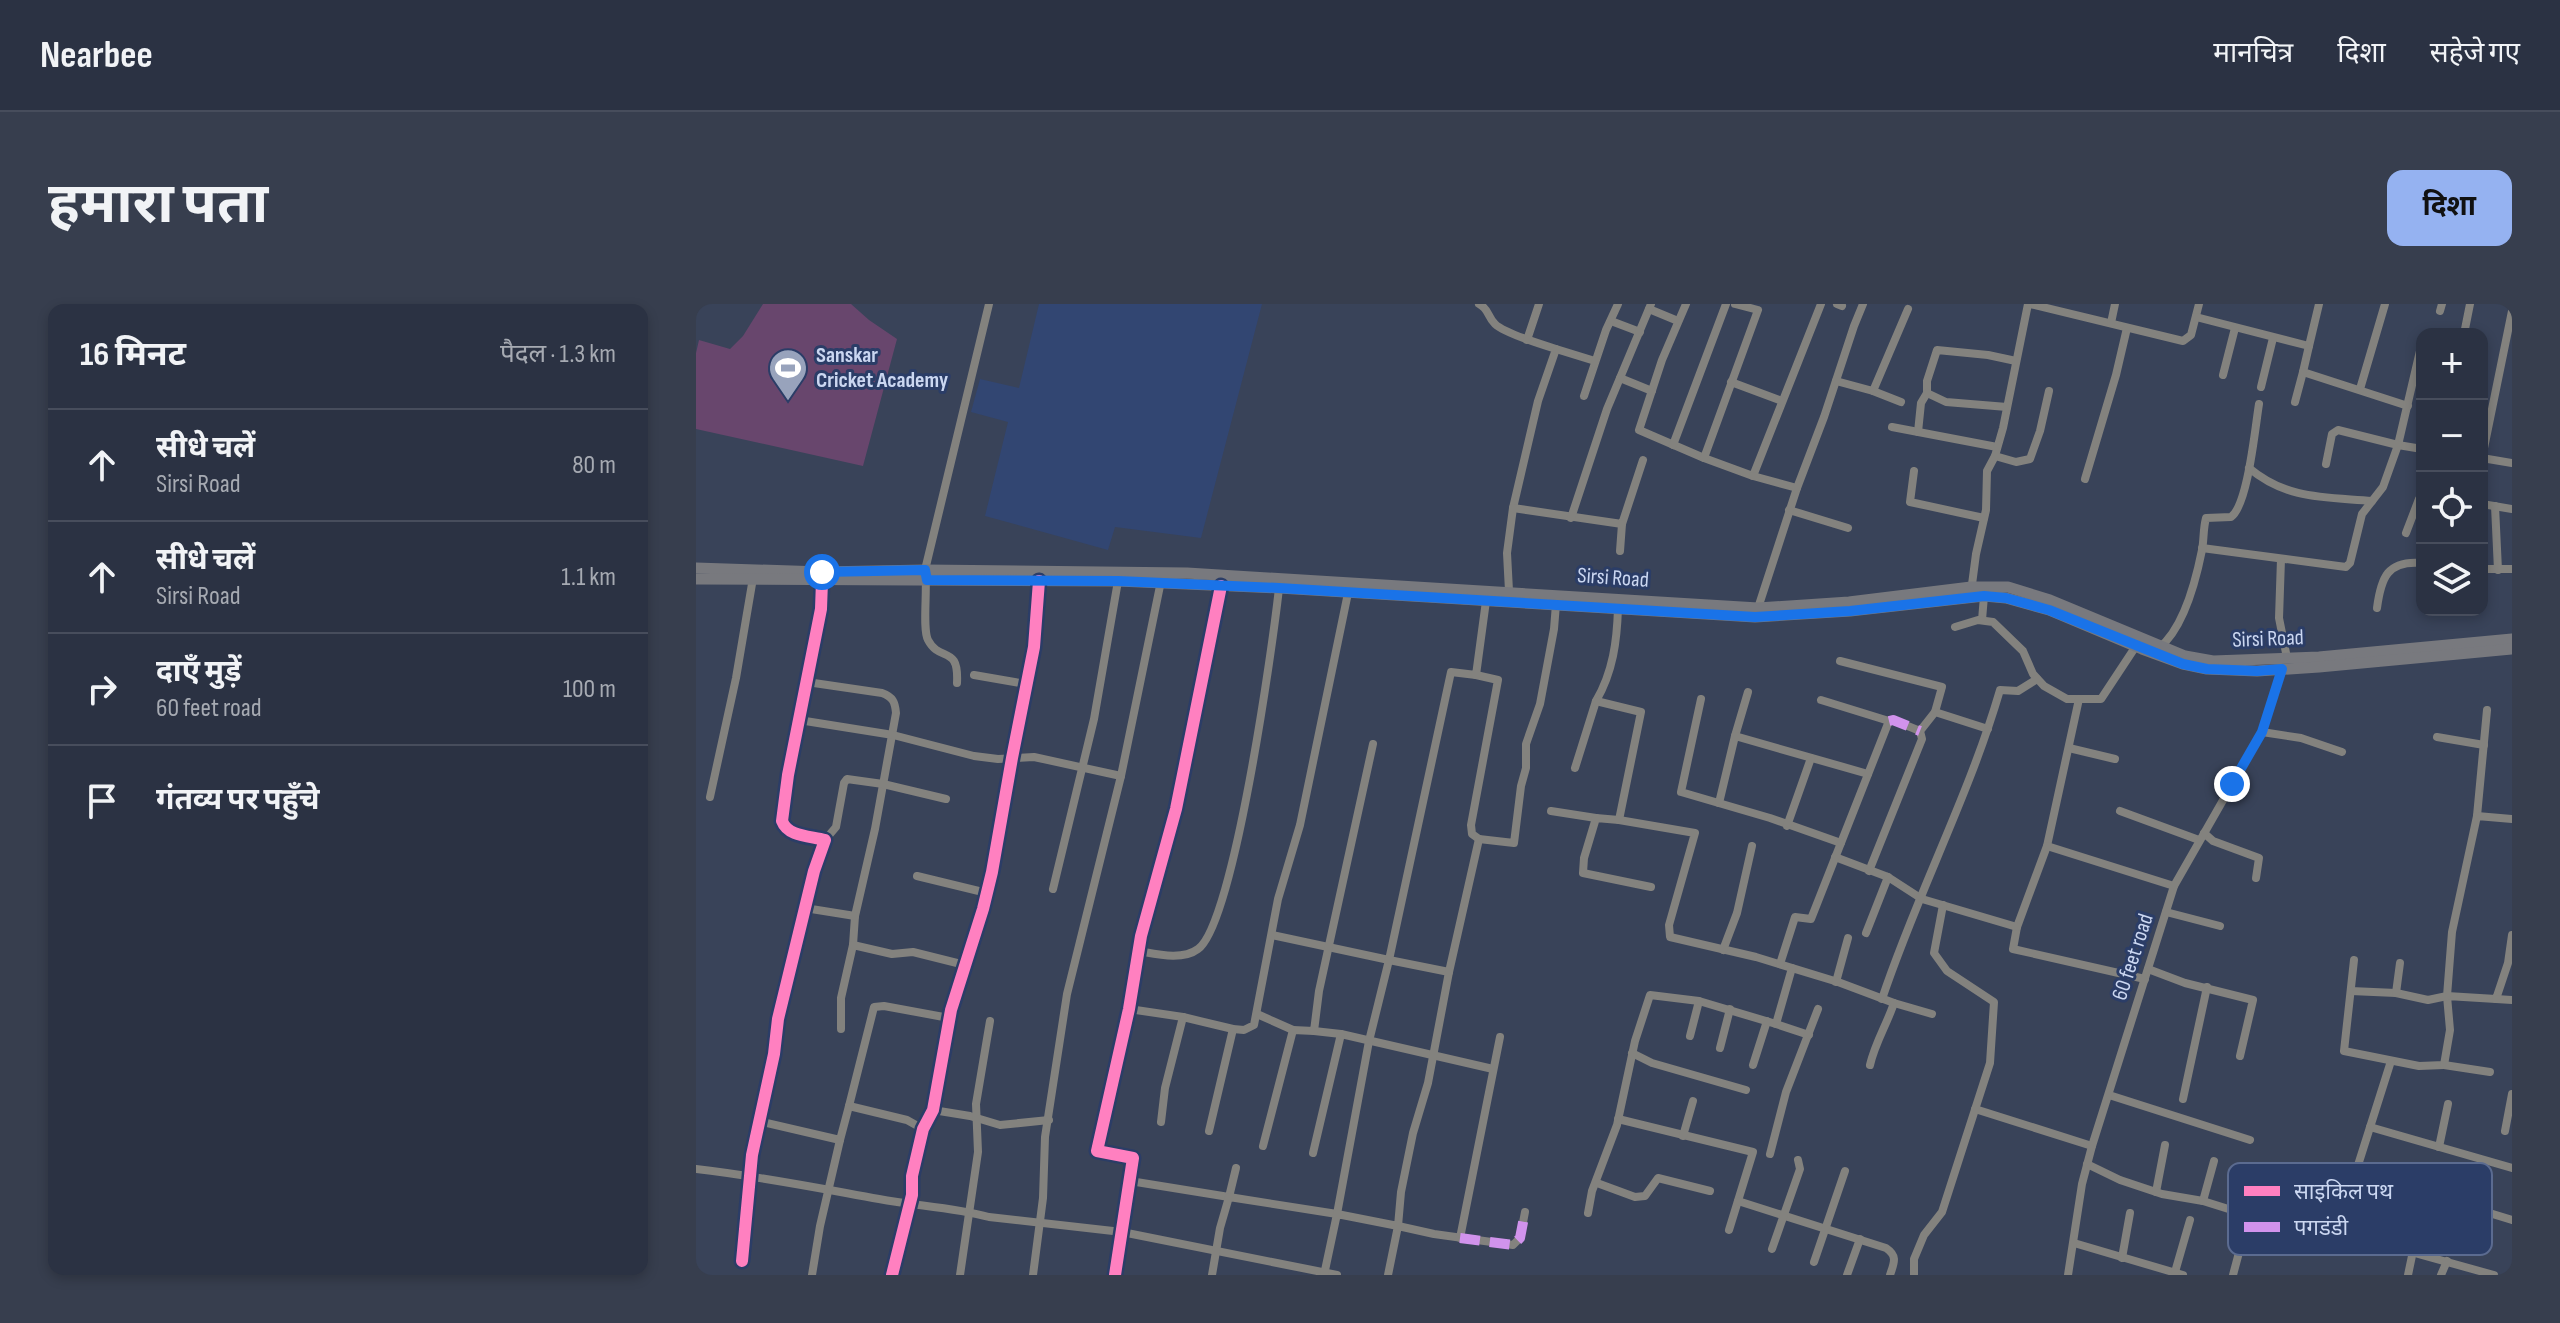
<!DOCTYPE html>
<html lang="hi">
<meta charset="utf-8">
<style>
:root{--surface:#2b3243;--page:#373e4e;--text:#f1f3f6;--muted:#a6aab2;--line:#474d5c;--accent:#95b2f1}
body{margin:0;font-family:"Sofia Sans Condensed","Noto Sans Devanagari",sans-serif;background:var(--page);color:var(--text)}
.controls{position:absolute;right:24px;top:24px;display:grid;overflow:hidden;border-radius:16px;box-shadow:0 4px 12px #0003}
.controls button{width:72px;height:72px;display:grid;place-items:center;padding:0;border:0;border-bottom:2px solid var(--line);background:var(--surface);color:var(--text);font:40px sans-serif}
.stop{position:absolute;width:24px;height:24px;margin:-18px;border:6px solid #1a73e8;border-radius:50%;background:#fff}
.stop.end{background:#1a73e8;border-color:#fff;box-shadow:0 2px 8px #0008}
.list{margin:0;padding:0;list-style:none}
h2{display:flex;justify-content:space-between;align-items:center;height:104px;margin:0;padding:0 32px;font-size:34px}
h2 small{font-size:26px;font-weight:400;color:var(--muted)}
.list li{display:grid;grid-template-columns:52px 1fr auto;gap:24px;align-items:center;box-sizing:border-box;height:112px;padding:0 32px;border-top:2px solid var(--line)}
.list b{display:block;font-size:30px;white-space:nowrap}
.list p{margin:0;font-size:26px;white-space:nowrap;color:var(--muted)}
.list em{font-size:26px;font-style:normal;color:var(--muted)}
.icon{flex:none;width:44px;height:44px;fill:none;stroke:currentColor;stroke-width:2;stroke-linecap:round;stroke-linejoin:round}
.map{position:relative;flex:none;width:1816px;height:971px;overflow:hidden;border-radius:16px}
header{display:flex;align-items:center;gap:48px;box-sizing:border-box;height:112px;padding:0 40px;background:var(--surface);border-bottom:2px solid var(--line)}
header strong{font-size:38px}
nav{display:flex;gap:44px;margin-inline-start:auto;font-size:28px}
.intro{display:flex;align-items:center;justify-content:space-between;box-sizing:border-box;height:192px;padding:0 48px}
h1{margin:0;font-size:56px}
.button{padding:20px 36px;border-radius:16px;background:var(--accent);color:#111;font-size:28px;font-weight:700}
main{display:flex;gap:48px;padding:0 48px}
aside{flex:1;background:var(--surface);border-radius:16px;box-shadow:0 4px 12px #0003}
.map>svg:first-child{display:block}
.built{fill:#324672}
.green{fill:#68466d}
.lines{fill:none;stroke-linecap:round;stroke-linejoin:round}
.minor{stroke:#83827e;stroke-width:8}
.major{stroke:#78797e;stroke-width:11}
.quiet{stroke:#d193ec;stroke-width:10;stroke-dasharray:20 10;stroke-linecap:butt}
.cycleway-casing{stroke:#2b3d67;stroke-width:17}
.cycleway{stroke:#ff80c0;stroke-width:12}
.route{stroke:#1a73e8;stroke-width:10}
.labels{text-anchor:middle;dominant-baseline:central;stroke-width:6;stroke-linejoin:round;paint-order:stroke}
.poi-label{font-size:22px;font-weight:bold;fill:#cbd7f1;stroke:#2b3d67;text-anchor:start}
.street-label{font-size:22px;fill:#cbd7f1;stroke:#2b3d67}
.key{fill:#2b3d67;stroke:#5b6b90;stroke-width:2}
.key-label{font-size:22px;fill:#cbd7f1}
</style>
<header>
<strong>Nearbee</strong>
<nav><a>मानचित्र</a><a>दिशा</a><a>सहेजे गए</a></nav>
</header>
<div class="intro"><h1>हमारा पता</h1><a class="button">दिशा</a></div>
<main>
<aside>
<h2>16 मिनट<small>पैदल · 1.3 km</small></h2>
<ul class="list">
<li><svg class="icon" aria-label="ahead" viewBox="0 0 24 24"><path d="M12 20V5M6 11l6-6 6 6"/></svg><div><b>सीधे चलें</b><p>Sirsi Road</p></div><em>80 m</em></li>
<li><svg class="icon" aria-label="ahead" viewBox="0 0 24 24"><path d="M12 20V5M6 11l6-6 6 6"/></svg><div><b>सीधे चलें</b><p>Sirsi Road</p></div><em>1.1 km</em></li>
<li><svg class="icon" aria-label="right" viewBox="0 0 24 24"><path d="M7 20v-9h11M14 6l5 5-5 5"/></svg><div><b>दाएँ मुड़ें</b><p>60 feet road</p></div><em>100 m</em></li>
<li><svg class="icon" aria-label="arrive" viewBox="0 0 24 24"><path d="M6 21V4h12l-3 4 3 4H6"/></svg><div><b>गंतव्य पर पहुँचे</b></div></li>
</ul>
</aside>
<div class="map">
<svg width="1816" height="971" viewBox="0 0 1816 971">
<rect width="100%" height="100%" fill="#394359"/>
<!-- built -->
<path class="built" d="M 343,0 L 566,0 L 505,234 L 419,223 L 412,246 L 289,212 L 312,118 L 275,108 L 284,75 L 323,84 Z"/>
<!-- green -->
<path class="green" d="M 67,0 L 155,0 L 173,16 L 201,35 L 167,162 L 0,125 L 0,49 L 3,36 L 34,45 L 47,32 Z"/>
<g class="lines">
<!-- minor -->
<g class="minor">
<path d="M 783,0 C 793,5 791,12 799,20 C 808,29 847,41 860,45 L 842,97 L 817,204 L 811,249 L 813,287"/>
<path d="M 990,0 L 966,56 L 943,126 L 1008,154 L 1057,172 L 1125,0"/>
<path d="M 1141,0 L 1146,2"/>
<path d="M 1334,0 L 1487,37 L 1495,31 L 1503,0"/>
<path d="M 953,5 L 982,17"/>
<path d="M 1744,7 L 1746,0"/>
<path d="M 1500,13 L 1613,42 L 1623,0"/>
<path d="M 915,17 L 944,28"/>
<path d="M 1415,19 L 1419,0"/>
<path d="M 1768,30 L 1774,0"/>
<path d="M 831,36 L 843,0"/>
<path d="M 1613,42 L 1607,68 L 1712,102"/>
<path d="M 860,45 L 899,57"/>
<path d="M 1724,47 L 1702,141 L 1726,145"/>
<path d="M 1527,71 L 1539,24"/>
<path d="M 924,74 L 956,87"/>
<path d="M 1140,77 L 1177,87 L 1212,5"/>
<path d="M 1035,78 L 1086,97"/>
<path d="M 1565,83 L 1577,34"/>
<path d="M 1664,85 L 1689,0"/>
<path d="M 1177,87 L 1205,98"/>
<path d="M 888,92 L 910,26 L 922,0"/>
<path d="M 1599,98 L 1607,68"/>
<path d="M 1311,103 L 1250,98 L 1231,89 L 1231,77 L 1241,46 L 1292,51 L 1320,57"/>
<path d="M 1196,123 L 1301,143"/>
<path d="M 1222,128 L 1225,99 L 1231,89"/>
<path d="M 977,141 L 1030,0"/>
<path d="M 1299,152 L 1320,158 L 1334,155 L 1344,127 L 1353,87"/>
<path d="M 1008,154 L 1062,6 L 1039,0"/>
<path d="M 1786,154 L 1816,7"/>
<path d="M 1786,154 L 1816,159"/>
<path d="M 1553,164 C 1591,196 1630,193 1676,197"/>
<path d="M 1218,167 L 1214,198 L 1288,214"/>
<path d="M 1057,172 L 1101,184"/>
<path d="M 1389,175 L 1420,71 L 1431,24"/>
<path d="M 1786,200 L 1816,205"/>
<path d="M 1799,202 L 1802,266"/>
<path d="M 817,204 L 926,220 L 947,156"/>
<path d="M 1093,206 L 1152,224"/>
<path d="M 875,214 L 911,105 L 955,0"/>
<path d="M 1710,229 L 1723,195 L 1726,193"/>
<path d="M 1506,244 L 1650,263 L 1654,259 L 1666,210 L 1687,183 L 1702,141 L 1642,126 L 1636,130 L 1630,160"/>
<path d="M 924,247 L 926,220"/>
<path d="M 1585,255 L 1583,314 L 1591,354"/>
<path d="M 1786,265 L 1816,265"/>
<path d="M 1275,288 L 1280,250 L 1290,206 L 1291,167 L 1299,152 L 1307,124 L 1332,0"/>
<path d="M 922,304 C 921,337 917,368 900,397 L 945,408 L 923,516"/>
<path d="M 1062,304 L 1101,184 L 1128,113 L 1158,22 L 1167,0"/>
<path d="M 1681,304 C 1685,274 1691,256 1726,259"/>
<path d="M 1286,316 L 1288,292"/>
<path d="M 1259,323 L 1282,316 L 1297,318 L 1327,347 L 1337,370 L 1348,382 L 1371,395 L 1405,395 L 1440,342"/>
<path d="M 1463,344 C 1488,324 1500,276 1506,246 C 1508,236 1507,225 1510,214 L 1535,213 C 1552,201 1559,124 1563,100"/>
<path d="M 1144,357 L 1246,383 L 1239,408"/>
<path d="M 278,371 L 330,380"/>
<path d="M 780,371 L 802,376 L 775,521 L 776,530 L 783,535 L 818,539 L 825,482 L 830,464 L 830,440 L 844,400 L 858,325 L 860,300"/>
<path d="M 111,378 L 186,389 C 197,393 199,398 200,409 L 179,525 L 159,612 L 157,641 L 145,694 L 145,725"/>
<path d="M 261,379 C 263,340 244,359 232,336 C 226,325 232,283 229,266 L 293,0"/>
<path d="M 1005,395 L 985,488 L 1074,514 L 1145,539"/>
<path d="M 1383,395 L 1351,542 L 1321,623 L 1317,645 L 1449,675"/>
<path d="M 103,416 L 197,431 L 278,452 L 302,455 L 338,453 L 425,472"/>
<path d="M 1193,417 L 1197,416 L 1224,427"/>
<path d="M 1566,428 L 1605,434 L 1646,448"/>
<path d="M 1039,432 L 1052,388"/>
<path d="M 1741,433 L 1788,441"/>
<path d="M 1373,444 L 1419,455"/>
<path d="M 879,464 L 900,397"/>
<path d="M 14,493 L 40,374 L 57,274"/>
<path d="M 1023,499 L 1039,432 L 1172,470"/>
<path d="M 855,507 L 900,514"/>
<path d="M 1424,507 L 1503,536"/>
<path d="M 1781,512 L 1791,406"/>
<path d="M 1091,522 L 1115,454"/>
<path d="M 1508,529 L 1517,537 L 1563,554 L 1560,574"/>
<path d="M 129,536 L 140,523 L 148,479 L 151,475 L 187,480 L 250,495"/>
<path d="M 1351,542 L 1478,582"/>
<path d="M 1139,553 L 1192,573 L 1226,595 L 1321,623"/>
<path d="M 1173,567 L 1226,435 L 1224,427 L 1239,408 L 1292,425"/>
<path d="M 221,572 L 291,589"/>
<path d="M 955,583 L 887,569 L 888,554 L 900,514 L 923,516 L 999,529 L 973,621 L 974,633 L 1060,653 L 1142,678 L 1198,699 C 1191,720 1179,739 1174,761"/>
<path d="M 357,585 L 398,415 L 422,277"/>
<path d="M 109,604 L 159,612"/>
<path d="M 1470,608 L 1524,622"/>
<path d="M 1170,629 L 1192,573"/>
<path d="M 576,631 L 693,656 L 755,368 L 780,371 L 790,297"/>
<path d="M 157,641 L 196,650 L 217,648 L 269,661"/>
<path d="M 1027,646 L 1041,609 L 1056,542"/>
<path d="M 442,647 C 460,650 486,657 502,645 C 538,620 577,339 583,284"/>
<path d="M 1658,656 L 1648,747 L 1723,762 L 1748,761 L 1754,726 L 1751,692 L 1800,695 L 1812,659 L 1816,631"/>
<path d="M 1084,660 L 1099,613 L 1115,615 L 1193,417 L 1125,396"/>
<path d="M 1452,665 L 1489,679 L 1557,696 L 1544,752"/>
<path d="M 1140,678 L 1152,634"/>
<path d="M 1655,687 L 1700,689 L 1732,696 L 1751,692 L 1756,628 L 1781,512 L 1816,515"/>
<path d="M 1700,689 L 1704,659"/>
<path d="M 1186,695 C 1221,590 1273,492 1304,386 L 1322,387 L 1341,375"/>
<path d="M 1800,695 L 1816,696"/>
<path d="M 1198,699 L 1236,710"/>
<path d="M 433,705 L 487,713 L 537,725 L 548,726 L 558,721 L 582,595 L 604,521 L 652,289"/>
<path d="M 561,710 L 597,726"/>
<path d="M 1080,720 L 1113,731"/>
<path d="M 618,727 L 645,730 L 797,765"/>
<path d="M 994,732 L 1003,697"/>
<path d="M 1024,744 L 1034,705"/>
<path d="M 936,749 L 956,759 L 1050,786"/>
<path d="M 1057,761 L 1071,717"/>
<path d="M 1748,761 L 1794,768"/>
<path d="M 1413,791 L 1554,836"/>
<path d="M 1487,795 L 1511,683"/>
<path d="M 153,802 L 178,703 L 188,702 L 253,714"/>
<path d="M 1279,805 L 1396,842"/>
<path d="M 237,806 L 274,812 L 304,821 L 353,816"/>
<path d="M 922,815 L 1057,848 L 1033,926"/>
<path d="M 62,817 L 144,836 L 153,802 L 211,816 L 227,825"/>
<path d="M 465,818 L 469,784 L 487,713"/>
<path d="M 1674,823 L 1816,864"/>
<path d="M 513,827 L 537,725"/>
<path d="M 1809,827 L 1816,790"/>
<path d="M 987,832 L 997,797"/>
<path d="M 567,842 L 597,726 L 618,727 L 623,687 L 677,440"/>
<path d="M 1743,843 L 1752,800"/>
<path d="M 617,849 L 645,730"/>
<path d="M 1074,850 L 1090,788 L 1122,705"/>
<path d="M 1391,860 L 1424,876 L 1466,890 L 1507,897 L 1558,913 L 1636,926 L 1798,971"/>
<path d="M 0,865 C 62,872 122,884 183,895 C 220,902 257,903 293,913 L 426,928 L 641,971"/>
<path d="M 1659,868 L 1816,916"/>
<path d="M 434,877 L 533,893 L 540,864"/>
<path d="M 901,879 L 939,893 L 949,892 L 962,874 L 1014,887"/>
<path d="M 1460,888 L 1469,841"/>
<path d="M 1042,897 L 1190,944 C 1202,952 1198,959 1194,971"/>
<path d="M 1507,897 L 1518,857"/>
<path d="M 1650,899 L 1695,757"/>
<path d="M 892,909 L 896,887 L 921,821 L 939,737 L 954,691 L 1003,697 L 1080,720 L 1096,664"/>
<path d="M 1558,913 L 1569,875"/>
<path d="M 764,934 L 804,733"/>
<path d="M 1378,939 L 1487,971"/>
<path d="M 1076,945 L 1104,865 L 1102,856"/>
<path d="M 1426,954 L 1434,909"/>
<path d="M 46,957 L 56,851 L 78,750 L 82,715 L 118,567 L 129,536 C 114,532 92,533 86,517 L 92,471 L 125,305 L 126,277"/>
<path d="M 1118,958 L 1149,867"/>
<path d="M 1479,968 L 1494,916"/>
<path d="M 116,971 L 124,922 L 144,836"/>
<path d="M 196,971 L 216,891 L 216,872 L 227,825 L 237,806 L 255,706 L 287,605 L 296,568 L 316,454 L 338,343 L 343,277"/>
<path d="M 264,971 L 282,848 L 280,800 L 294,717"/>
<path d="M 337,971 L 347,894 L 349,833 L 371,690 L 425,472 L 465,277"/>
<path d="M 419,971 L 437,854 L 401,847 L 433,705 L 445,632 L 480,505 L 525,282"/>
<path d="M 516,971 L 524,924 L 533,893 L 641,910 L 673,737 L 693,656 L 753,668"/>
<path d="M 628,971 L 641,910 L 702,922 L 705,888 L 717,829 L 732,779 L 753,668 L 783,535"/>
<path d="M 692,971 L 702,922 L 738,930 L 817,941 L 824,934 L 829,908"/>
<path d="M 1151,971 L 1164,935"/>
<path d="M 1218,971 L 1218,955 L 1228,931 L 1246,908 L 1294,759 L 1298,698 L 1251,667 L 1238,649 L 1247,601"/>
<path d="M 1372,971 L 1386,880 L 1396,842 L 1478,582 L 1566,428 L 1586,365"/>
<path d="M 1537,971 L 1549,926"/>
<path d="M 1712,971 L 1717,947"/>
<path d="M 1745,971 L 1751,957"/>
</g>
<!-- major -->
<g class="major">
<path d="M 0,264 L 126,268 L 229,266 L 491,269 L 1062,304 L 1153,298 L 1275,283 L 1312,283 L 1354,296 L 1489,352 L 1517,357 L 1623,353 L 1816,335"/>
<path d="M 0,275 L 422,277 L 583,284 L 1059,313 L 1154,307 L 1288,292 L 1310,294 L 1353,306 L 1446,345 L 1487,360 L 1511,365 L 1561,367 L 1623,363 L 1816,345"/>
</g>
<!-- quiet -->
<g class="quiet">
<path d="M 1193,417 L 1197,416 L 1224,427"/>
<path d="M 764,934 L 817,941 L 824,934 L 829,908"/>
</g>
<!-- cycleway casing -->
<g class="cycleway-casing">
<g id="cycleway">
<path d="M 46,957 L 56,851 L 78,750 L 82,715 L 118,567 L 129,536 C 114,532 92,533 86,517 L 92,471 L 125,305 L 126,277"/>
<path d="M 196,971 L 216,891 L 216,872 L 227,825 L 237,806 L 255,706 L 287,605 L 296,568 L 316,454 L 338,343 L 343,277"/>
<path d="M 419,971 L 437,854 L 401,847 L 433,705 L 445,632 L 480,505 L 525,282"/>
</g>
</g>
<!-- cycleway -->
<use href="#cycleway" class="cycleway"/>
</g>
<g class="lines">
<!-- route -->
<path class="route" d="M 126,268 L 229,266 L 231,276 L 422,277 L 583,284 L 1059,313 L 1154,307 L 1288,292 L 1310,294 L 1353,306 L 1487,360 L 1511,365 L 1561,367 L 1586,365 L 1566,428 L 1536,480"/>
</g>
<!-- icons -->
<defs>
<g id="stadium-pin" transform="scale(2)"><path d="M0 17L-7.5 6A9.5 9.5 0 1 1 7.5 6Z" fill="#98a3bc" stroke="#2b3d67"/><path d="M0-5a6.5 5 0 1 0 0 10a6.5 5 0 1 0 0-10ZM-3.5-1.8h7v3.6h-7Z" fill="#fff"/></g>
</defs>
<g fill-rule="evenodd">
<use href="#stadium-pin" x="92" y="64"/>
</g>
<g class="labels">
<!-- poi labels -->
<g class="poi-label">
<text x="120" y="51">Sanskar<tspan x="120" dy="25">Cricket Academy</tspan></text>
</g>
<!-- street labels -->
<g class="street-label">
<text transform="translate(917 274) rotate(4)">Sirsi Road</text>
<text transform="translate(1572 335) rotate(-2)">Sirsi Road</text>
<text transform="translate(1437 653) rotate(-72)">60 feet road</text>
</g>
</g>
<!-- legend -->
<rect x="1532" y="859" width="264" height="92" rx="12" class="key"/>
<rect x="1548" y="882" width="36" height="10" fill="#ff80c0"/>
<rect x="1548" y="918" width="36" height="10" fill="#d193ec"/>
<g class="key-label">
<text x="1598" y="895">साइकिल पथ</text>
<text x="1598" y="931">पगडंडी</text>
</g>
</svg>
<div class="controls">
<button>+</button>
<button>−</button>
<button><svg class="icon" aria-label="locate" viewBox="0 0 24 24"><circle cx="12" cy="12" r="6"/><path d="M12 2v4M12 18v4M2 12h4M18 12h4"/></svg></button>
<button><svg class="icon" aria-label="layers" viewBox="0 0 24 24"><path d="M12 4l9 5-9 5-9-5zM3 14l9 5 9-5"/></svg></button>
</div>
<div class="stop" style="left:126px;top:268px"></div>
<div class="stop end" style="left:1536px;top:480px"></div>
</div>
</main>
